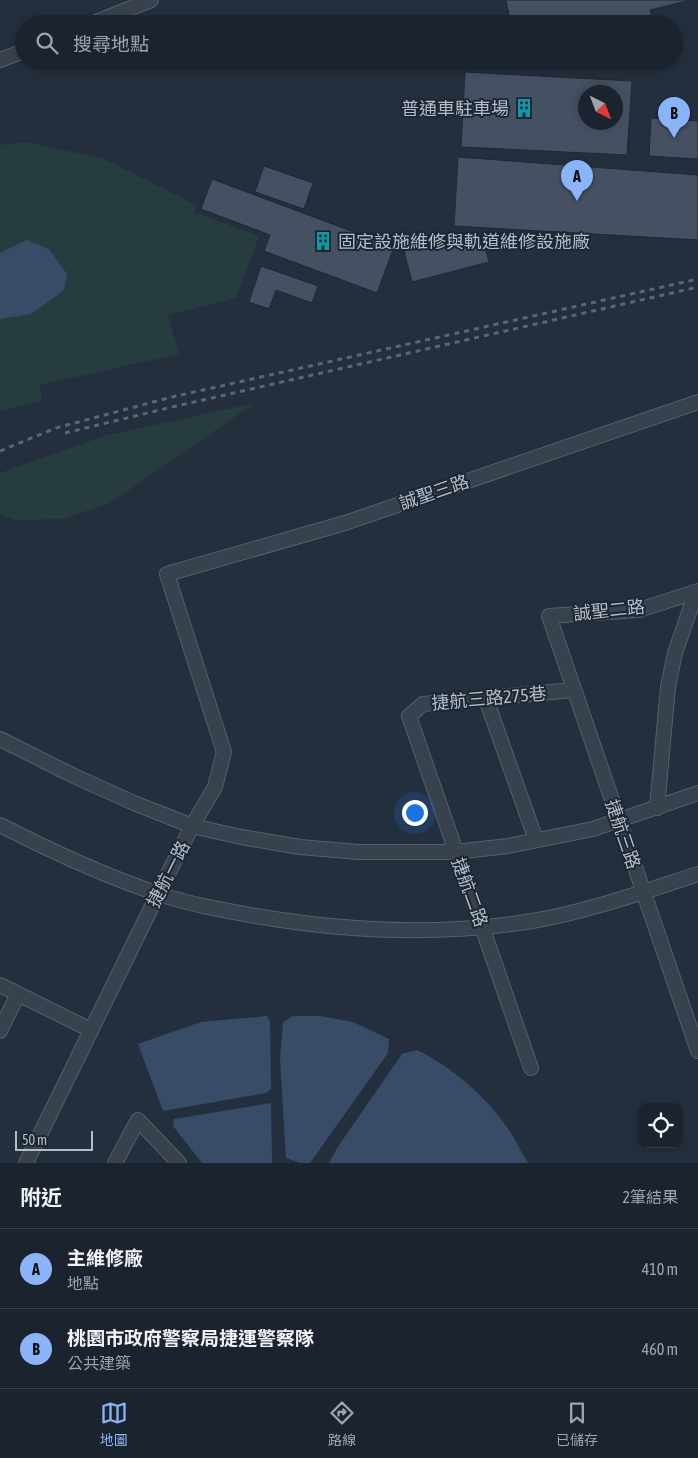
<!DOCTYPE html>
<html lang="zh-TW">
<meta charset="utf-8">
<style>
:root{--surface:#1b232e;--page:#282f3a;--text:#f1f3f6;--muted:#a0a4aa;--line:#39404a;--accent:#8ab4f8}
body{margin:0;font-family:"Asap Condensed","Noto Sans TC",sans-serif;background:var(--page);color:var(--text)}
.controls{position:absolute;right:15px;bottom:15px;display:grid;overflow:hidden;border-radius:10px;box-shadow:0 2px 8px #0003}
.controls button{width:45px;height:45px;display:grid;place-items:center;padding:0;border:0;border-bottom:1px solid var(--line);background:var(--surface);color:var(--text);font:25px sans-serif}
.compass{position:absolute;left:578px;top:85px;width:45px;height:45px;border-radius:50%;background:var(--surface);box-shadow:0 2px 8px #0003;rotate:138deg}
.scale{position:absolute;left:15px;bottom:12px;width:78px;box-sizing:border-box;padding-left:5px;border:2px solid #b4bcc9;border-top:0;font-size:14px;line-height:18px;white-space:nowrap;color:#b4bcc9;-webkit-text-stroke:4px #1d2633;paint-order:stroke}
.you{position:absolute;left:414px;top:812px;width:18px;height:18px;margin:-12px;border:4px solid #fff;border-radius:50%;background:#1a73e8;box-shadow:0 0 0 8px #1a73e833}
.badge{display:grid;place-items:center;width:32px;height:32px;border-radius:50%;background:var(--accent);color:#111;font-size:16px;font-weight:700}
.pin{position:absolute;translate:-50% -41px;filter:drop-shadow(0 1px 2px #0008)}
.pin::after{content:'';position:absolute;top:26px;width:18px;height:15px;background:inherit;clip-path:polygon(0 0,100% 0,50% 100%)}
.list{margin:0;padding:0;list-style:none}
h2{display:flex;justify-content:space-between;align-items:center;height:65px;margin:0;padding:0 20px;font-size:21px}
h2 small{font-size:16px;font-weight:400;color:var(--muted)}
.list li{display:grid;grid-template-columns:32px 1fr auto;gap:15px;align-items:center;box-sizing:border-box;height:80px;padding:0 20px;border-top:1px solid var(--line)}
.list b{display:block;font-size:19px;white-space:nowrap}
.list p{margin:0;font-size:16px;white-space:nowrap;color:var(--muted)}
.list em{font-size:16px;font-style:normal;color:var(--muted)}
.icon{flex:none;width:28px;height:28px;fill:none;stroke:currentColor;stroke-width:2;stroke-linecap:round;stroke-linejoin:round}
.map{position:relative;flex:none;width:698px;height:1163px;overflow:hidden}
.search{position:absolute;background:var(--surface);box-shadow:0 2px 8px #0003;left:15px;right:15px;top:15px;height:55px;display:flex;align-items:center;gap:12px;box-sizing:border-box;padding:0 18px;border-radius:28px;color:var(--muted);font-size:19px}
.sheet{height:225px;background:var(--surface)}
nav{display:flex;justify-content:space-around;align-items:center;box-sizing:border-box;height:70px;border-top:1px solid var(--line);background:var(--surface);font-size:14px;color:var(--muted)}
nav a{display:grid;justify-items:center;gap:2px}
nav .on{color:var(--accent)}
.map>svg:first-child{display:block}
.green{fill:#263c3f}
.water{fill:#394c67}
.building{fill:#455162;stroke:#1f2835;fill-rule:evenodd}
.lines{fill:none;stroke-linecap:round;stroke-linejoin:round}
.minor-casing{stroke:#565f6c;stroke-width:16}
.minor{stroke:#38414e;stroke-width:14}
.rail{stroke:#5a6575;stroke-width:3;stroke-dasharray:5 5;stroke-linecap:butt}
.labels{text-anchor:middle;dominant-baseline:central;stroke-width:4;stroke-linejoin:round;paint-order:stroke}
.poi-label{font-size:18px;fill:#b4bcc9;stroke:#1d2633;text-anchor:end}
.street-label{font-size:18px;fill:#b4bcc9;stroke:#1d2633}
</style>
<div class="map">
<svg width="698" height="1163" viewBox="0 0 698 1163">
<rect width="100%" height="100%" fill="#242f3e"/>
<!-- green -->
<g class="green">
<path d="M 26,142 L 104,159 L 196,205 L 194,212 L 259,236 L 236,298 L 168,315 L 179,354 L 40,385 L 42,401 L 0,411 L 0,145 Z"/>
<path d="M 255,403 L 110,503 L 62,519 L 16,520 L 0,515 L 0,473 L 104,436 Z"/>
</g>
<!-- water -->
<g class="water">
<path d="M 27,240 L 49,249 L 67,274 L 64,290 L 31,314 L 0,319 L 0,253 Z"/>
<path d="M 267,1016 L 270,1022 L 271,1089 L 266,1093 L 163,1111 L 138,1044 L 201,1022 Z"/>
<path d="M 293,1016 L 320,1016 L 353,1022 L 389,1039 L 388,1053 L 310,1163 L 300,1163 L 286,1158 L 280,1060 L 283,1022 Z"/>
<path d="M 417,1050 C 453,1068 486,1096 509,1130 C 516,1140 521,1152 528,1163 L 329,1163 L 337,1148 L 402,1054 Z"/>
<path d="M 271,1103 L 272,1163 L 202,1163 L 173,1126 L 174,1119 Z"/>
</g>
<!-- building -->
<g class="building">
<path d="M 506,0 L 691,0 L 650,10 L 654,24 L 511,24 Z"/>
<path d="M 465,72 L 632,81 L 627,155 L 461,147 ZM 586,92 L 616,92 L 616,122 L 586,122 Z"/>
<path d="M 651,118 L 698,121 L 698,159 L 649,156 Z"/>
<path d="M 458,157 L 698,175 L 698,240 L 454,226 Z"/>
<path d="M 264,166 L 313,183 L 304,209 L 255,192 Z"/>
<path d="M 212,179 L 394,247 L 377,293 L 264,251 L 270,235 L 201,209 Z"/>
<path d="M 456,238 L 458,246 L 473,242 L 474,246 L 484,244 L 489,262 L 412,282 L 404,251 Z"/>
<path d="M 261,266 L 318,286 L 312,303 L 276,290 L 269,309 L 249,302 Z"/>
</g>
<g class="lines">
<!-- minor casing -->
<g class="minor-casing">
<g id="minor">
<path d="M 91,24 L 151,0"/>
<path d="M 0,60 L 24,51"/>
<path d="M 698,591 L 639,610 L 549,616 L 698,1051"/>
<path d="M 486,699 L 536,840"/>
<path d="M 0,739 L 74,776 L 134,803 L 192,826 L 241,837 L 300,847 L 358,852 L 455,852 L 508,846 L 593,829 L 698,793"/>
<path d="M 657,808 L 668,687 L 675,653 L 696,592"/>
<path d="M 0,825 C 51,851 102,875 156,893 C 188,904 222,910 256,916 C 349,932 445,936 538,920 C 593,910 645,891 698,874"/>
<path d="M 0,985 L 91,1030"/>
<path d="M 0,1031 L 18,994"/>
<path d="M 531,1068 L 409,716 L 423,704 L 574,690"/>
<path d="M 26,1163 L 158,894 L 192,826 L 215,787 L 224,752 L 167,574 L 345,523 L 698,402"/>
<path d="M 115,1163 L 138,1120 L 179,1163"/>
</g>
</g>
<!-- minor -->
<use href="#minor" class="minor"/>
<!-- rail -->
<g class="rail">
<path d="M 65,433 L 168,408 L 698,287"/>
<path d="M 0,451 L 56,428 L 172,397 L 698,279"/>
</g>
</g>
<!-- icons -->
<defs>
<g id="building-bare" transform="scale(1.5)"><path d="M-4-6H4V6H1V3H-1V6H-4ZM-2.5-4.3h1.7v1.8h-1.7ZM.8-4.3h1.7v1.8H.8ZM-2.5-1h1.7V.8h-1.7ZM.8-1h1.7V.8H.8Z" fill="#0f9aa8" stroke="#1d2633" stroke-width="2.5" paint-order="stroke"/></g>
</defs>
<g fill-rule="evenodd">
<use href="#building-bare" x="524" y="108"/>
<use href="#building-bare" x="323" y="241"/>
</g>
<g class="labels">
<!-- poi labels -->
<g class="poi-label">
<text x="509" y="108">普通車駐車場</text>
<text x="338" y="241" text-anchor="start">固定設施維修與軌道維修設施廠</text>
</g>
<!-- street labels -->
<g class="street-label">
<text transform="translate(434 492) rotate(-19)">誠聖三路</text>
<text transform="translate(609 610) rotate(-6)">誠聖二路</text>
<text transform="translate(489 698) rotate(-5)">捷航三路275巷</text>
<text transform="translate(623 834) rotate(71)">捷航三路</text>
<text transform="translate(168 874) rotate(-63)">捷航一路</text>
<text transform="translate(470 892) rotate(70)">捷航二路</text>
</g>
</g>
</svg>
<div class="controls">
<button><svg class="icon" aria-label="locate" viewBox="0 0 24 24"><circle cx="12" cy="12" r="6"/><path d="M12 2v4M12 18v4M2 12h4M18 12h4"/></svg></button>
</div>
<svg class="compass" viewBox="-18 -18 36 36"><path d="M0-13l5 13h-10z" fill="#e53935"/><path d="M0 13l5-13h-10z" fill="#a0a4aa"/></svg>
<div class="scale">50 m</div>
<div class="you"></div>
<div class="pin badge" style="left:577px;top:201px">A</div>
<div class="pin badge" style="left:674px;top:138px">B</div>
<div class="search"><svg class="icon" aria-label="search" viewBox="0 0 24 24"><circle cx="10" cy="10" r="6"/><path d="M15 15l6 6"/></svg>搜尋地點</div>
</div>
<section class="sheet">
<h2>附近<small>2筆結果</small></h2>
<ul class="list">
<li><span class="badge">A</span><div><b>主維修廠</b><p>地點</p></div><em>410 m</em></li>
<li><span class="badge">B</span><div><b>桃園市政府警察局捷運警察隊</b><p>公共建築</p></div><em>460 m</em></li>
</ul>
</section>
<nav>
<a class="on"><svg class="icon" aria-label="map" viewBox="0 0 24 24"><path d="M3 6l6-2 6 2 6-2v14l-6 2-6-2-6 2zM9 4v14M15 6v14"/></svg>地圖</a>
<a><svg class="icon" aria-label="directions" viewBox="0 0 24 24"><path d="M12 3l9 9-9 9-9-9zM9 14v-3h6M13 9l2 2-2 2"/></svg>路線</a>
<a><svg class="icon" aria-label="saved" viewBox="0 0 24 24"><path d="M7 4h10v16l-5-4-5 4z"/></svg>已儲存</a>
</nav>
